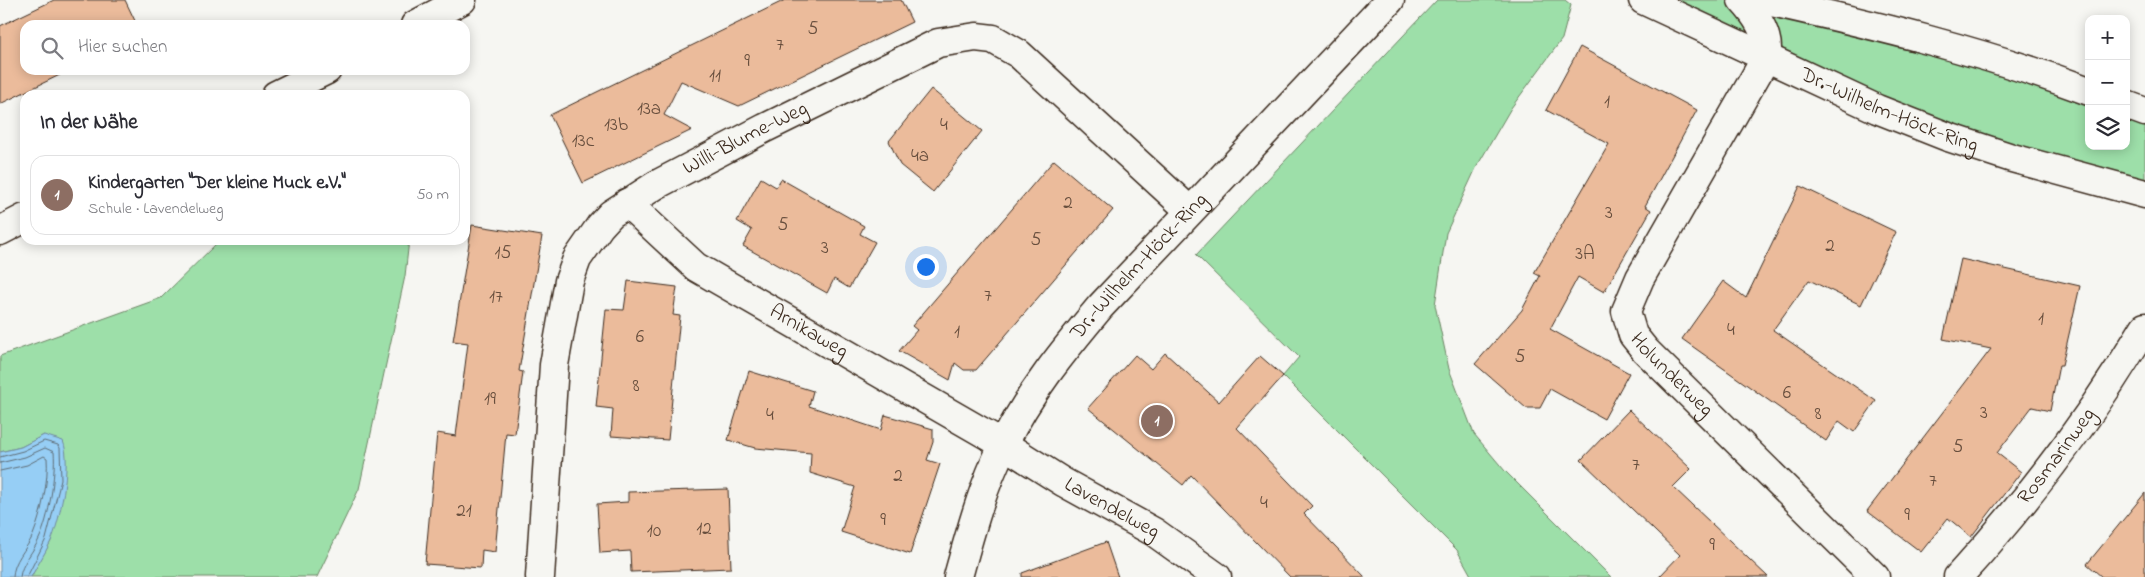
<!DOCTYPE html>
<html lang="de">
<meta charset="utf-8">
<style>
:root{--surface:#fff;--page:#f2f2f3;--text:#2b2b33;--muted:#7c7c81;--line:#e1e1e2;--accent:#ea580c}
body{margin:0;font-family:"Indie Flower",sans-serif;background:var(--page);color:var(--text)}
.controls{position:absolute;right:15px;top:15px;display:grid;overflow:hidden;border-radius:10px;box-shadow:0 2px 12px #0003}
.controls button{width:45px;height:45px;display:grid;place-items:center;padding:0;border:0;border-bottom:1px solid var(--line);background:var(--surface);color:var(--text);font:25px sans-serif}
.you{position:absolute;left:925px;top:266px;width:18px;height:18px;margin:-12px;border:4px solid #fff;border-radius:50%;background:#1a73e8;box-shadow:0 0 0 8px #1a73e833}
.badge{display:grid;place-items:center;width:32px;height:32px;border-radius:50%;background:var(--accent);color:#fff;font-size:16px;font-weight:700}
.pin{position:absolute;translate:-50% -50%;border:2px solid #fff;box-shadow:0 1px 5px #0006}
.list{margin:0;padding:0;list-style:none}
h2{display:flex;justify-content:space-between;align-items:center;height:65px;margin:0;padding:0 20px;font-size:21px}
h2 small{font-size:16px;font-weight:400;color:var(--muted)}
.list li{display:grid;grid-template-columns:32px 1fr auto;gap:15px;align-items:center;box-sizing:border-box;height:80px;margin:0 10px 10px;padding:0 10px;border:1px solid var(--line);border-radius:15px}
.list b{display:block;font-size:19px;white-space:nowrap}
.list p{margin:0;font-size:16px;white-space:nowrap;color:var(--muted)}
.list em{font-size:16px;font-style:normal;color:var(--muted)}
.icon{flex:none;width:28px;height:28px;fill:none;stroke:currentColor;stroke-width:2;stroke-linecap:round;stroke-linejoin:round}
.map{position:relative;flex:none;width:2145px;height:577px;overflow:hidden}
.search{position:absolute;background:var(--surface);box-shadow:0 2px 12px #0003;left:20px;top:20px;width:450px;height:55px;display:flex;align-items:center;gap:12px;box-sizing:border-box;padding:0 18px;border-radius:15px;color:var(--muted);font-size:19px}
.panel{position:absolute;background:var(--surface);box-shadow:0 2px 12px #0003;left:20px;top:90px;width:450px;height:155px;border-radius:15px}
.map>svg:first-child{display:block}
.green{fill:#9ddfa9;stroke:#6c8464}
.water{fill:#96cef5;stroke:#728c9f}
.lines{fill:none;stroke-linecap:round;stroke-linejoin:round}
.shore{stroke:#5f6c74;stroke-width:1}
.building{fill:#ebbb9b;stroke:#3b2a1e}
.street-casing{stroke:#3b2a1e;stroke-width:31}
.secondary-casing{stroke:#3b2a1e;stroke-width:31}
.street{stroke:#f6f6f2;stroke-width:28}
.secondary{stroke:#f6f6f2;stroke-width:28}
.labels{text-anchor:middle;dominant-baseline:central;stroke-width:4.5;stroke-linejoin:round;paint-order:stroke}
.number-label{font-size:19px;fill:#674e3d}
.street-label{font-size:21px;fill:#3b2a1e;stroke:#f6f6f2}
</style>
<div class="map">
<svg width="2145" height="577" viewBox="0 0 2145 577">
<rect width="100%" height="100%" fill="#f6f6f2"/>
<filter id="ink" filterUnits="userSpaceOnUse"><feTurbulence type="fractalNoise" baseFrequency=".02" numOctaves="2"/><feDisplacementMap in="SourceGraphic" scale="10" xChannelSelector="R" yChannelSelector="G"/><feConvolveMatrix kernelMatrix="1 2 1 2 8 2 1 2 1" color-interpolation-filters="sRGB"/></filter>
<g filter="url(#ink)">
<!-- green -->
<g class="green">
<path d="M 1437,0 L 1565,0 L 1571,5 L 1562,39 L 1511,108 L 1476,168 L 1446,233 L 1435,305 L 1449,369 L 1474,434 L 1505,471 L 1611,577 L 1472,577 L 1457,550 L 1283,376 L 1299,357 L 1196,255 Z"/>
<path d="M 1644,0 L 1763,0 L 2089,102 L 2089,146 L 2126,146 L 2126,108 L 2145,112 L 2145,194 L 2012,158 Z"/>
<path d="M 220,240 L 409,240 L 405,276 L 359,489 L 317,577 L 31,577 L 51,541 L 44,435 L 21,447 L 0,452 L 0,356 L 161,298 Z"/>
</g>
<!-- water -->
<path class="water" d="M 44,435 L 63,441 C 72,462 60,523 50,543 C 44,555 37,566 31,577 L 0,577 L 0,452 L 21,447 Z"/>
<g class="lines">
<!-- shore -->
<g class="shore">
<path d="M 0,457 L 23,451 L 44,441 L 58,445 L 60,448 L 61,480 L 46,539 L 27,577"/>
<path d="M 0,463 L 25,457 L 45,448 L 54,452 C 56,474 49,519 39,539 C 34,551 21,564 20,577"/>
<path d="M 0,471 L 27,465 L 44,456 L 47,458 C 49,479 41,516 33,535 C 27,549 13,561 13,577"/>
</g>
</g>
<!-- building -->
<g class="building">
<path d="M 54,0 L 125,0 L 137,25 L 25,25 L 25,70 L 70,70 L 0,104 L 0,26 Z"/>
<path d="M 785,0 L 901,0 L 912,22 L 739,106 L 681,81 L 664,115 L 692,130 L 583,183 L 550,115 Z"/>
<path d="M 1580,47 L 1697,110 L 1645,206 L 1651,210 L 1604,292 L 1578,277 L 1550,329 L 1629,373 L 1604,419 L 1550,389 L 1540,408 L 1526,408 L 1475,364 L 1522,310 L 1540,276 L 1534,273 L 1609,144 L 1546,110 Z"/>
<path d="M 931,89 L 982,131 L 933,192 L 900,165 L 889,141 Z"/>
<path d="M 1054,160 L 1113,210 L 976,370 L 964,370 L 955,363 L 950,380 L 899,351 L 917,330 L 912,326 Z"/>
<path d="M 761,178 L 776,187 L 781,179 L 864,226 L 860,234 L 875,242 L 849,288 L 834,279 L 827,293 L 743,246 L 752,230 L 737,221 Z"/>
<path d="M 1800,186 L 1896,232 L 1861,305 L 1809,280 L 1773,330 L 1876,401 L 1854,432 L 1839,421 L 1826,441 L 1682,339 L 1723,281 L 1746,298 Z"/>
<path d="M 472,225 L 542,236 L 519,371 L 523,372 L 515,434 L 506,433 L 495,552 L 482,550 L 481,568 L 425,564 L 437,433 L 456,436 L 468,343 L 453,341 Z"/>
<path d="M 1961,259 L 2080,286 L 2062,365 L 2059,365 L 2050,411 L 2032,407 L 1997,453 L 2021,472 L 1971,537 L 1948,518 L 1921,552 L 1867,511 L 1991,349 L 1943,339 Z"/>
<path d="M 628,281 L 677,287 L 673,315 L 680,316 L 668,440 L 611,436 L 613,409 L 596,407 L 606,309 L 624,310 Z"/>
<path d="M 1165,353 L 1219,402 L 1260,356 L 1283,376 L 1237,428 L 1312,506 L 1304,514 L 1365,577 L 1290,577 L 1191,475 L 1183,485 L 1088,408 L 1135,355 L 1151,369 Z"/>
<path d="M 749,371 L 813,391 L 809,406 L 881,430 L 885,415 L 933,429 L 933,442 L 927,460 L 940,464 L 910,554 L 841,532 L 855,487 L 810,473 L 811,453 L 755,448 L 728,440 Z"/>
<path d="M 1629,410 L 1691,469 L 1673,487 L 1768,577 L 1659,577 L 1680,555 L 1581,460 Z"/>
<path d="M 728,489 L 731,568 L 631,572 L 630,551 L 600,553 L 597,504 L 628,502 L 628,492 Z"/>
<path d="M 2145,493 L 2145,577 L 2102,577 L 2087,564 Z"/>
<path d="M 1106,542 L 1118,577 L 1022,577 L 1022,573 Z"/>
</g>
<g class="lines">
<!-- street casing -->
<g class="street-casing">
<g id="street">
<path id="s1" d="M 1643,0 L 1877,109 L 1948,137 L 2012,158 L 2145,194"/>
<path id="s2" d="M 1742,0 C 1756,15 1771,37 1766,58 L 1640,278 L 1626,311 L 1633,335 L 1645,350 L 1875,577"/>
<path d="M 1763,0 C 1875,25 1982,51 2089,91"/>
<path d="M 2126,105 L 2145,112"/>
<path id="s3" d="M 627,203 L 696,267 L 1003,444 L 1063,482 L 1154,532 L 1217,577"/>
<path id="s4" d="M 540,577 L 554,365 L 569,281 L 577,259 L 600,226 L 611,214 L 656,185 L 765,128 L 938,43 L 976,37 L 993,39 L 1019,54 L 1190,211"/>
<path id="s5" d="M 958,577 C 970,533 983,485 1004,444 C 1028,394 1064,350 1100,307 L 1390,0"/>
<path id="s6" d="M 1958,577 C 2027,502 2093,414 2145,327"/>
</g>
</g>
<!-- secondary casing -->
<g class="secondary-casing">
<g id="secondary">
<path d="M 415,25 L 462,0"/>
<path d="M 276,95 L 327,70"/>
<path d="M 0,231 L 25,218"/>
</g>
</g>
<!-- street -->
<use href="#street" class="street"/>
<!-- secondary -->
<use href="#secondary" class="secondary"/>
</g>
</g>
<g class="labels">
<!-- number labels -->
<g class="number-label">
<text x="813" y="29">5</text>
<text x="780" y="45">7</text>
<text x="747" y="61">9</text>
<text x="715" y="76">11</text>
<text x="1607" y="102">1</text>
<text x="649" y="109">13a</text>
<text x="616" y="125">13b</text>
<text x="944" y="125">4</text>
<text x="583" y="141">13c</text>
<text x="920" y="156">4a</text>
<text x="1068" y="203">2</text>
<text x="1609" y="213">3</text>
<text x="783" y="225">5</text>
<text x="1036" y="240">5</text>
<text x="1830" y="246">2</text>
<text x="825" y="248">3</text>
<text x="503" y="253">15</text>
<text x="1585" y="254">3A</text>
<text x="988" y="296">7</text>
<text x="496" y="297">17</text>
<text x="2041" y="319">1</text>
<text x="1731" y="330">4</text>
<text x="957" y="332">1</text>
<text x="640" y="337">6</text>
<text x="1520" y="357">5</text>
<text x="636" y="386">8</text>
<text x="1787" y="393">6</text>
<text x="490" y="399">19</text>
<text x="1984" y="413">3</text>
<text x="1818" y="414">8</text>
<text x="770" y="415">4</text>
<text x="1958" y="447">5</text>
<text x="1636" y="465">7</text>
<text x="898" y="476">2</text>
<text x="1933" y="481">7</text>
<text x="1264" y="503">4</text>
<text x="464" y="511">21</text>
<text x="1907" y="515">9</text>
<text x="883" y="520">9</text>
<text x="704" y="529">12</text>
<text x="654" y="531">10</text>
<text x="1712" y="545">9</text>
</g>
<!-- street labels -->
<g class="street-label">
<text stroke="none"><textPath href="#s1" startOffset="270">Dr.-Wilhelm-Höck-Ring</textPath></text>
<text stroke="none"><textPath href="#s4" startOffset="532">Willi-Blume-Weg</textPath></text>
<text stroke="none"><textPath href="#s5" startOffset="365">Dr.-Wilhelm-Höck-Ring</textPath></text>
<text stroke="none"><textPath href="#s3" startOffset="224">Arnikaweg</textPath></text>
<text stroke="none"><textPath href="#s2" startOffset="435">Holunderweg</textPath></text>
<text stroke="none"><textPath href="#s6" startOffset="156">Rosmarinweg</textPath></text>
<text stroke="none"><textPath href="#s3" startOffset="575">Lavendelweg</textPath></text>
</g>
</g>
</svg>
<div class="controls">
<button>+</button>
<button>−</button>
<button><svg class="icon" aria-label="layers" viewBox="0 0 24 24"><path d="M12 4l9 5-9 5-9-5zM3 14l9 5 9-5"/></svg></button>
</div>
<div class="you"></div>
<div class="pin badge" style="left:1157px;top:421px;background:#8d6e63">1</div>
<div class="search"><svg class="icon" aria-label="search" viewBox="0 0 24 24"><circle cx="10" cy="10" r="6"/><path d="M15 15l6 6"/></svg>Hier suchen</div>
<section class="panel">
<h2>In der Nähe<small></small></h2>
<ul class="list">
<li><span class="badge" style="background:#8d6e63">1</span><div><b>Kindergarten &quot;Der kleine Muck e.V.&quot;</b><p>Schule · Lavendelweg</p></div><em>50 m</em></li>
</ul>
</section>
</div>
